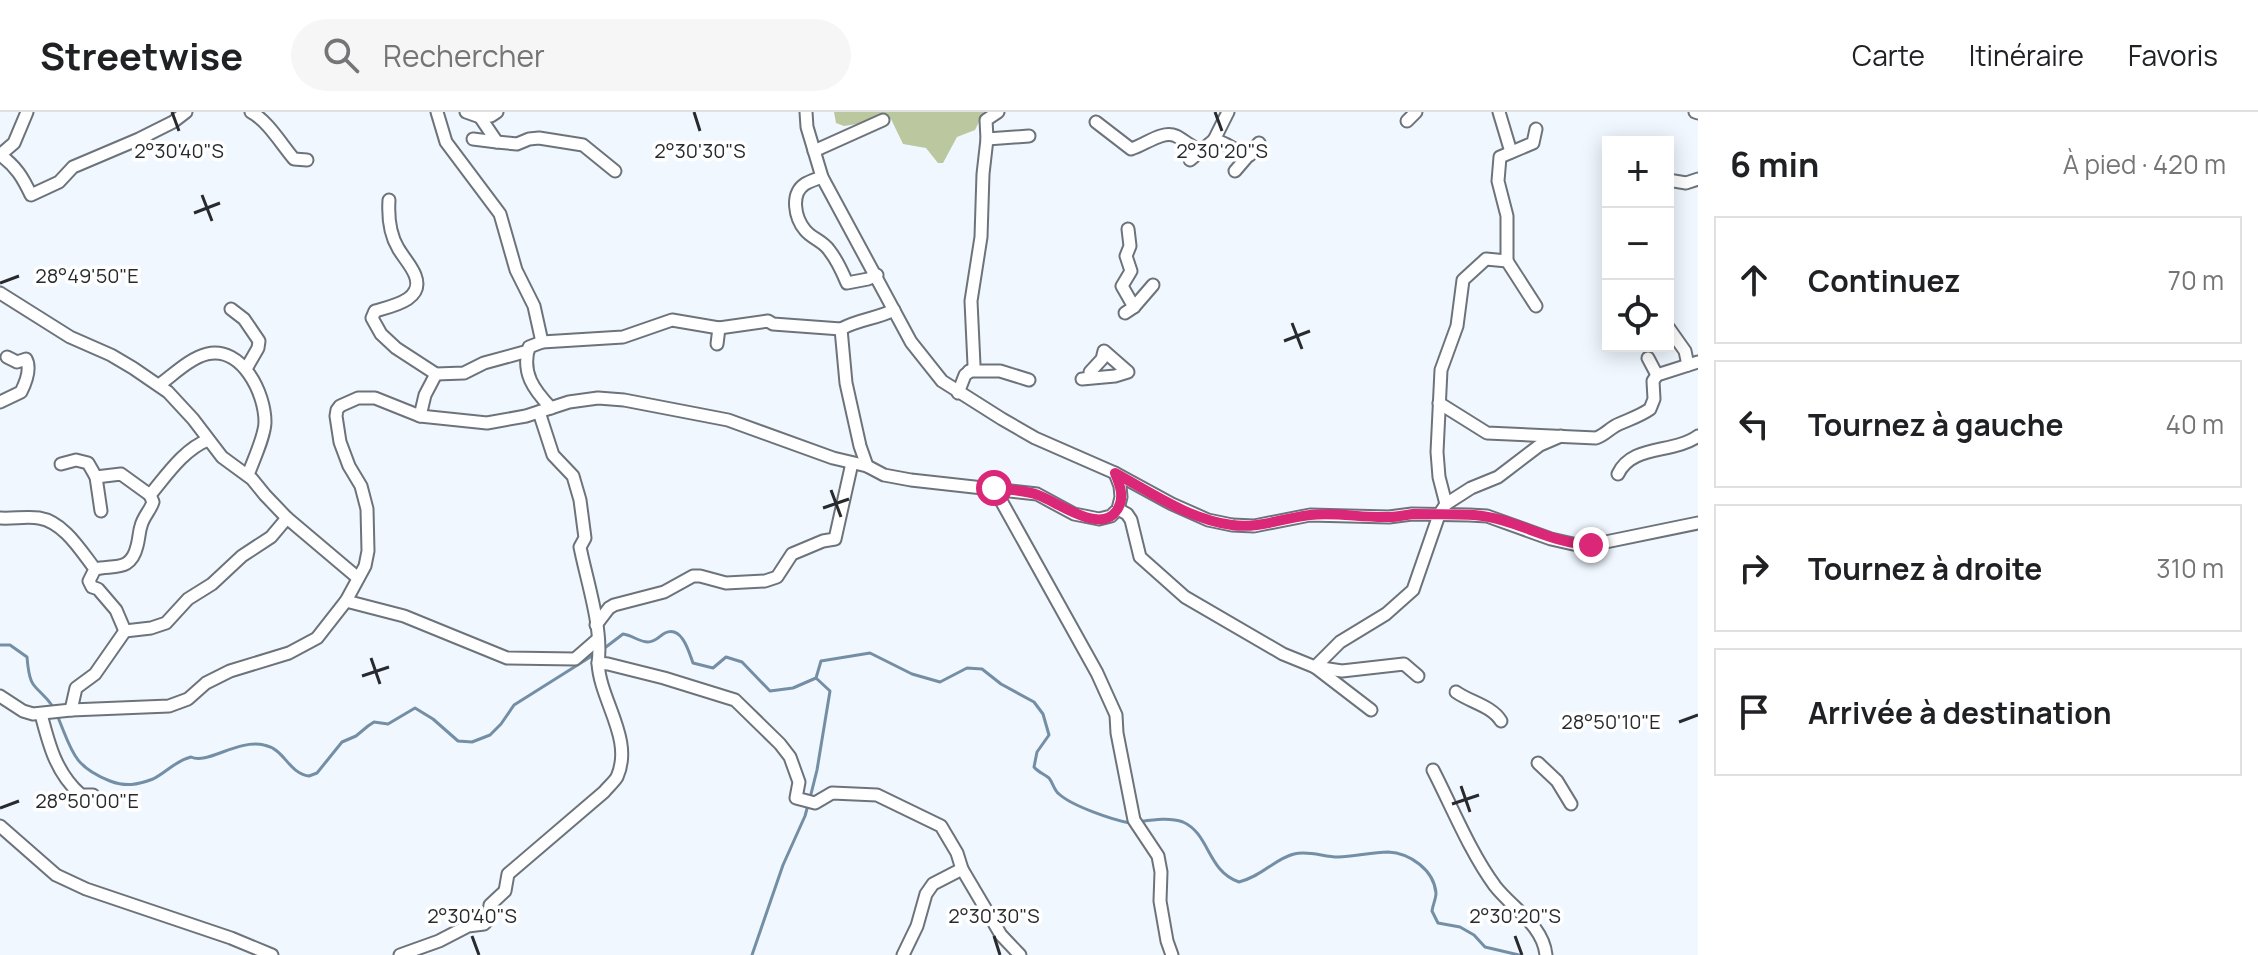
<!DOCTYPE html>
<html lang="fr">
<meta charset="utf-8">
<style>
:root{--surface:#fff;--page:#f6f6f6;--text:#202124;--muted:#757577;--line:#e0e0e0}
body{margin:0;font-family:Manrope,sans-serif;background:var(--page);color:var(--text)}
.controls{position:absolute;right:24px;top:24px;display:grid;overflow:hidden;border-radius:0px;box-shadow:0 4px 20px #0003}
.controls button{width:72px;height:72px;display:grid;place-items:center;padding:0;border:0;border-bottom:2px solid var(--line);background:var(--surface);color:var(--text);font:40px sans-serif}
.stop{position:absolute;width:24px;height:24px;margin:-18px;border:6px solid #db2777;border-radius:50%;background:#fff}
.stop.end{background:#db2777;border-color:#fff;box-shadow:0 2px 8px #0008}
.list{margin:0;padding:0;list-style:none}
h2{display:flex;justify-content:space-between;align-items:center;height:104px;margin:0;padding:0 32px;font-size:34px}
h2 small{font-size:26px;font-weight:400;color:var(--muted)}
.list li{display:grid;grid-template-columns:52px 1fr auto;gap:24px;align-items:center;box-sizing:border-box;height:128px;margin:0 16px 16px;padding:0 16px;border:2px solid var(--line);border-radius:0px}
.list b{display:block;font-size:30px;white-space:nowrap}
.list em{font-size:26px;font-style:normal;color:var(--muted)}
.icon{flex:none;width:44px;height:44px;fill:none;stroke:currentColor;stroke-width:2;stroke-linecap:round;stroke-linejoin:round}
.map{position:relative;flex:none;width:1698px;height:843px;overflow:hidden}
header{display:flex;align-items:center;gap:48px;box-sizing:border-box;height:112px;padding:0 40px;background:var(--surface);border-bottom:2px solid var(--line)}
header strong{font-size:38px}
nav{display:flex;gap:44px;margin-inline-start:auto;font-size:28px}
.search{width:560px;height:72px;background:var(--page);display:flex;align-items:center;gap:20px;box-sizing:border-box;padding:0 28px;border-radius:44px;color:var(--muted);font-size:30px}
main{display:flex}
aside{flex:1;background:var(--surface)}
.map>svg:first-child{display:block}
.forest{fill:#bbc89f}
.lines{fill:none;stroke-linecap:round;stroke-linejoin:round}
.stream{stroke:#748fa5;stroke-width:3}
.street-casing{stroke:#6d737a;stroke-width:15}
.street{stroke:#fff;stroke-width:11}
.route{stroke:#db2777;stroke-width:10}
.ticks{fill:none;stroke:#282a2d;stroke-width:3}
.ticks-label{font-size:20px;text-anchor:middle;fill:#282a2d;stroke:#fff;stroke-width:7;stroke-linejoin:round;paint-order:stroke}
</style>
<header>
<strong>Streetwise</strong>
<div class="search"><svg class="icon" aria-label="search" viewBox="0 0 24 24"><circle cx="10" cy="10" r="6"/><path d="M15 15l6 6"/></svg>Rechercher</div>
<nav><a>Carte</a><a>Itinéraire</a><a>Favoris</a></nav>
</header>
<main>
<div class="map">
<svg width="1698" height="843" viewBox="0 0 1698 843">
<rect width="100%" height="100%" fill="#f0f7fe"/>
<!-- forest -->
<path class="forest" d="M 834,0 L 984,0 L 975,18 L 957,25 L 943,51 L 938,51 L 926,36 L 903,32 L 891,7 L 844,14 L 836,11 Z"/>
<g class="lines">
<!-- stream -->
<g class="stream">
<path d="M 0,533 L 10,533 L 27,545 C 30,582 36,570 54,596"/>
<path d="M 602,538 L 623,522 C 632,523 639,530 648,530 C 656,530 659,524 665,521 C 682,513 689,540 693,551 L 713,556 L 726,545 L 742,550 L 770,579 L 793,576 L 816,566 L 821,549 L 870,541 L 912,562 L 940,570 L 967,556 L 982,557 L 1001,572 L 1034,590 L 1043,602 L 1049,623 L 1037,640 L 1034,655 C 1038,660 1044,662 1049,666 C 1053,671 1054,678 1059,682 C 1072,694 1113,708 1130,711"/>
<path d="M 57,603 C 72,638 72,654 110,669 C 126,675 137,673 153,667 C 167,660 175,649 191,645 C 207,653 237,627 264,633 C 285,637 288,661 309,664 L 317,661 L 342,630 L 356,624 L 368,614 L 374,610 L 388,612 L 415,596 L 433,607 L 458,629 L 472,630 L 490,623 L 501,612 L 514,593 L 595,542"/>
<path d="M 810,686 L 817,658 L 830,579 L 816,566"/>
<path d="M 1138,710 C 1152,708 1169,705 1183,710 C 1210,722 1207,759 1239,770 C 1263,764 1274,747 1294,742 C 1308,738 1324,745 1338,745 C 1354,745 1371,740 1388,740 C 1410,741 1434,758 1436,781 C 1436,787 1433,792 1432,799 L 1438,811 L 1460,815 L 1474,823 L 1485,835 L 1519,843"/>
<path d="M 752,843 L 783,753 L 805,704 L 808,693"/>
</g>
<!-- street casing -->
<g class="street-casing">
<g id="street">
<path d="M 27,0 L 14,31 L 0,43 C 16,54 23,66 31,83 L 59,70 L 73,55 L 139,27 L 173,10 L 186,0"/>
<path d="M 251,0 C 267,8 282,33 294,47 L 307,48"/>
<path d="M 437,0 L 446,30 L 500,102 L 516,158 L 534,194 L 542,230 L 529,235 C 521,261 534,278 551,296"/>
<path d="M 466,0 L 480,5 L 497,30 L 517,32 L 529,27 L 539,26 L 583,33 L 615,59"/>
<path d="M 806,0 L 807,15 L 822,65 L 911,230 L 942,269 L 1002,307 L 1035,326 L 1115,361 L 1172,392 L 1208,408 L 1232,413 L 1254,414 L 1310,403 L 1389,405 L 1412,402 L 1469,403 L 1487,404 L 1551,427 L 1573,432 L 1591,433 L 1698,411"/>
<path d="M 1499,0 L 1511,40"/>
<path d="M 1695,0 L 1698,1"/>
<path d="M 480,5 L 491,4 L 497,0"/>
<path d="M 1407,9 L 1416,0"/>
<path d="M 1096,10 L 1131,37 C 1145,33 1162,18 1176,24 C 1184,28 1191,35 1200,38"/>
<path d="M 473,27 L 497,30"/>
<path d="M 987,27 L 1029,24"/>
<path d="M 1214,28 L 1228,0"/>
<path d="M 814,39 L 883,8"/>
<path d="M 1190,48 L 1214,28 C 1227,30 1236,41 1250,43"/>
<path d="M 1235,59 L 1259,31"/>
<path d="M 822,65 C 817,67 810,69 805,72 C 790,82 795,106 805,118 C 811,126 823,129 829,138 C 837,148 842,159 847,171 L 868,167 L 877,163"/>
<path d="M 1668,68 L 1686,71 L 1698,67"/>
<path d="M 389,88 C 388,104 389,121 398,136 C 403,145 411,153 415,163 C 425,188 392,194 375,199 L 372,206 L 381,222 L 396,236 L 436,262 L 464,261 L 484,251 L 528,239"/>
<path d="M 1128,117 L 1130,134 L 1126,144 L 1131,159 L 1122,174 L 1134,195"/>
<path d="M 1507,149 L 1507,104 L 1498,69 L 1500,45 L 1533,31 L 1536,17"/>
<path d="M 0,181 L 70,225 L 111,243 L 133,256 L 168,280 L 193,307 L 222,345 L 252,367 L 265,383 L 287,406 L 358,466"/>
<path d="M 231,197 L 244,207 L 259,229 L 258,236 L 246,257"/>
<path d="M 1125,201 L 1134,195 L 1153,173"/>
<path d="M 1668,215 L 1685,239 L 1688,253"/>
<path d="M 542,230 L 623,225 L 672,208 L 719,216 L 768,209 L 773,212 L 841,217"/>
<path d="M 717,232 L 719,216"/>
<path d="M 1648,246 L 1657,263"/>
<path d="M 969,259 L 1000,259 L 1029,268"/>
<path d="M 1082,267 L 1115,264 L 1128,260 L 1104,239 L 1102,247 L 1090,260 L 1090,266"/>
<path d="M 159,273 C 173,263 190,246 207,242 C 242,234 265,281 265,310 C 265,324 253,349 248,363"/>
<path d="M 958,281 L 965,263 L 973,257 L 974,253 L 971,189 L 981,125 L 983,62 L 987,27 L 986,8 L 998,0"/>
<path d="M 0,290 L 21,280 C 26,270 31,256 26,247 L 17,250 L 7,245"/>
<path d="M 1439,291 L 1487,321 L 1596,326 C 1605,323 1611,315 1619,312 C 1630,307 1640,304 1650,297 L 1654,287 L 1653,269 L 1657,263 L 1698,250"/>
<path d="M 539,300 L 553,343 L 573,364 L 580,388 L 585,426 L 580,435 C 587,470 603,517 598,551"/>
<path d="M 420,304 L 425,283 L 436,262"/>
<path d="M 61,352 L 76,348 L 88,351 L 96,365 L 121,362 L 150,383"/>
<path d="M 867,354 L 860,334 L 846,271 L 841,217 C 859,207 876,207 894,198"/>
<path d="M 1618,362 C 1632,332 1673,342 1698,324"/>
<path d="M 96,365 L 101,399"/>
<path d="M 994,376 L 1097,561 L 1116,603 L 1117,621 L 1134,708 L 1158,744 L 1161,760 L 1160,789 L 1167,829 L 1172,843"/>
<path d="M 1446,392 L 1439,365 L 1437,340 L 1441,258 L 1457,214 L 1463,168 L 1486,147 L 1507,149 L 1536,194"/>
<path d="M 1118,397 L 1127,402 L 1131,408 L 1140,445 L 1185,485 L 1283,542 L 1315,555 L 1371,598"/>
<path d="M 0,406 C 13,407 26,404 39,406 C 64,410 81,439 95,457 L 89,469 L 92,475 L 98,477 L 116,498 L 125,519 L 151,516 L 166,511 L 188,487 L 212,472 L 242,444 L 271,425 L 287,406"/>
<path d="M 95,457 C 116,453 131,459 137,434 C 139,427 139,420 141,414 C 143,405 150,399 153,390 L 150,383 C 166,364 184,337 208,328"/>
<path d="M 346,489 L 404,504 L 507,546 L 575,547 L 598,527"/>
<path d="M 596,513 L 609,496 L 614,493 L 664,480 L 693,464 L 700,464 L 726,471 L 765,469 L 777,465 L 792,442 L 823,429 L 835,427 L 852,351"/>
<path d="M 1315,555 L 1340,530 L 1386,502 L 1413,478 L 1439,403 L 1446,392 L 1471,376 L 1498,365 L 1540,333 L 1561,324"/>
<path d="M 1315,555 L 1342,559 L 1404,552 L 1418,564"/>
<path d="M 1456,580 C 1470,590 1492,594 1501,609"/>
<path d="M 0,584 L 23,599 L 33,602 L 71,598 L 169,594 L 188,587 L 206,571 L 230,559 L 289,541 L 317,526 L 346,489 L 365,454 L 368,439 L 367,397 L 361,374 L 349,354 L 340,330 L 336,304 L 337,298 L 340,294 L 358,286 L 375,286 L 420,304 L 487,311 L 526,304 L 569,290 L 598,286 L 624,288 L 728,308 L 833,346 L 867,354 L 884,363 L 911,368 L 1037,382 L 1074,402 L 1099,407 L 1111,404 L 1118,397 L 1121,385 L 1120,374 L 1115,361"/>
<path d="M 71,598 L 76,576 L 95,562 L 125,519"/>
<path d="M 41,602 C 49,633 56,661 81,683 L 93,683"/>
<path d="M 1538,651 L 1557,669 L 1571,692"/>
<path d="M 1433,658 C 1452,695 1470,740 1495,774 C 1512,796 1543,813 1546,843"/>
<path d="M 0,714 L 56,763 L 86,777 L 231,826 L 272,843"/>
<path d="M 400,843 L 439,829 L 468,814 L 484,812 L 488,808 L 490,793 L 505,779 L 508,762 L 604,680 C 608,675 614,670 617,665 C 634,627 600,589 598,551 L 608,552 L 664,566 L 735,588 L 780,632 L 790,645 L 799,670 L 796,686 L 815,691 L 832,681 L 877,683 L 941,714 L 957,741 L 962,757 L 1001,823 L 1020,843"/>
<path d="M 903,843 L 917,814 L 926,782 L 933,772 L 962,757"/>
</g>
</g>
<!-- street -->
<use href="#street" class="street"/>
</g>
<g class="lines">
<!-- route -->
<path class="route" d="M 994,376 C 1008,378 1025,378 1038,383 C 1056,389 1101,424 1117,398 C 1125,386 1120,373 1115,361 C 1152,381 1190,408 1232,413 C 1258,417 1283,406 1310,403 C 1336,400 1362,406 1389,405 C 1397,405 1405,403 1413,402 C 1433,402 1454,402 1474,403 C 1515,406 1548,431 1591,433"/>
</g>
<!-- ticks -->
<path class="ticks" d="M 172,0 L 179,19M 694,0 L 700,19M 1215,0 L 1222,19M 202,83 L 212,109M 194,101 L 220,91M 0,171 L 19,164M 1292,211 L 1302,237M 1284,229 L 1310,219M 831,378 L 841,405M 823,396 L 849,387M 371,546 L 380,572M 362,564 L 389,555M 1679,610 L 1698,603M 1461,674 L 1470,700M 1452,692 L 1479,683M 0,696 L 19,689M 472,824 L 479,843M 994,824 L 1000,843M 1515,824 L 1522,843"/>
<g class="ticks-label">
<text x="179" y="46">2°30'40"S</text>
<text x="700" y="46">2°30'30"S</text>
<text x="1222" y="46">2°30'20"S</text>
<text x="87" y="171">28°49'50"E</text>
<text x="1611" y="617">28°50'10"E</text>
<text x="87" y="696">28°50'00"E</text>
<text x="472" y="811">2°30'40"S</text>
<text x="994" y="811">2°30'30"S</text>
<text x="1515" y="811">2°30'20"S</text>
</g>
</svg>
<div class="controls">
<button>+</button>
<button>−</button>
<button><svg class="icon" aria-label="locate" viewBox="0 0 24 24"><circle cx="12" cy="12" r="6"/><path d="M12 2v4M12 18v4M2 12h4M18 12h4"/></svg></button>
</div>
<div class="stop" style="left:994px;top:376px"></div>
<div class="stop end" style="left:1591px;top:433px"></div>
</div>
<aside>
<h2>6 min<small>À pied · 420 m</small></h2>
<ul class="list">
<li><svg class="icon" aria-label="ahead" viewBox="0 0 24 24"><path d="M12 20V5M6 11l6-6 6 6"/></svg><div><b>Continuez</b></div><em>70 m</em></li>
<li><svg class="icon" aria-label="left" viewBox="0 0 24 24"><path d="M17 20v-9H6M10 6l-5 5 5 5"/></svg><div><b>Tournez à gauche</b></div><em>40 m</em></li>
<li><svg class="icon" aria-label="right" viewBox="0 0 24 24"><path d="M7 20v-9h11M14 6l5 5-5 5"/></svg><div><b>Tournez à droite</b></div><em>310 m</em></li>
<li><svg class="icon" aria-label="arrive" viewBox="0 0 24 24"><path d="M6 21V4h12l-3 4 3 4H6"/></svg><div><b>Arrivée à destination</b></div></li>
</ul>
</aside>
</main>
